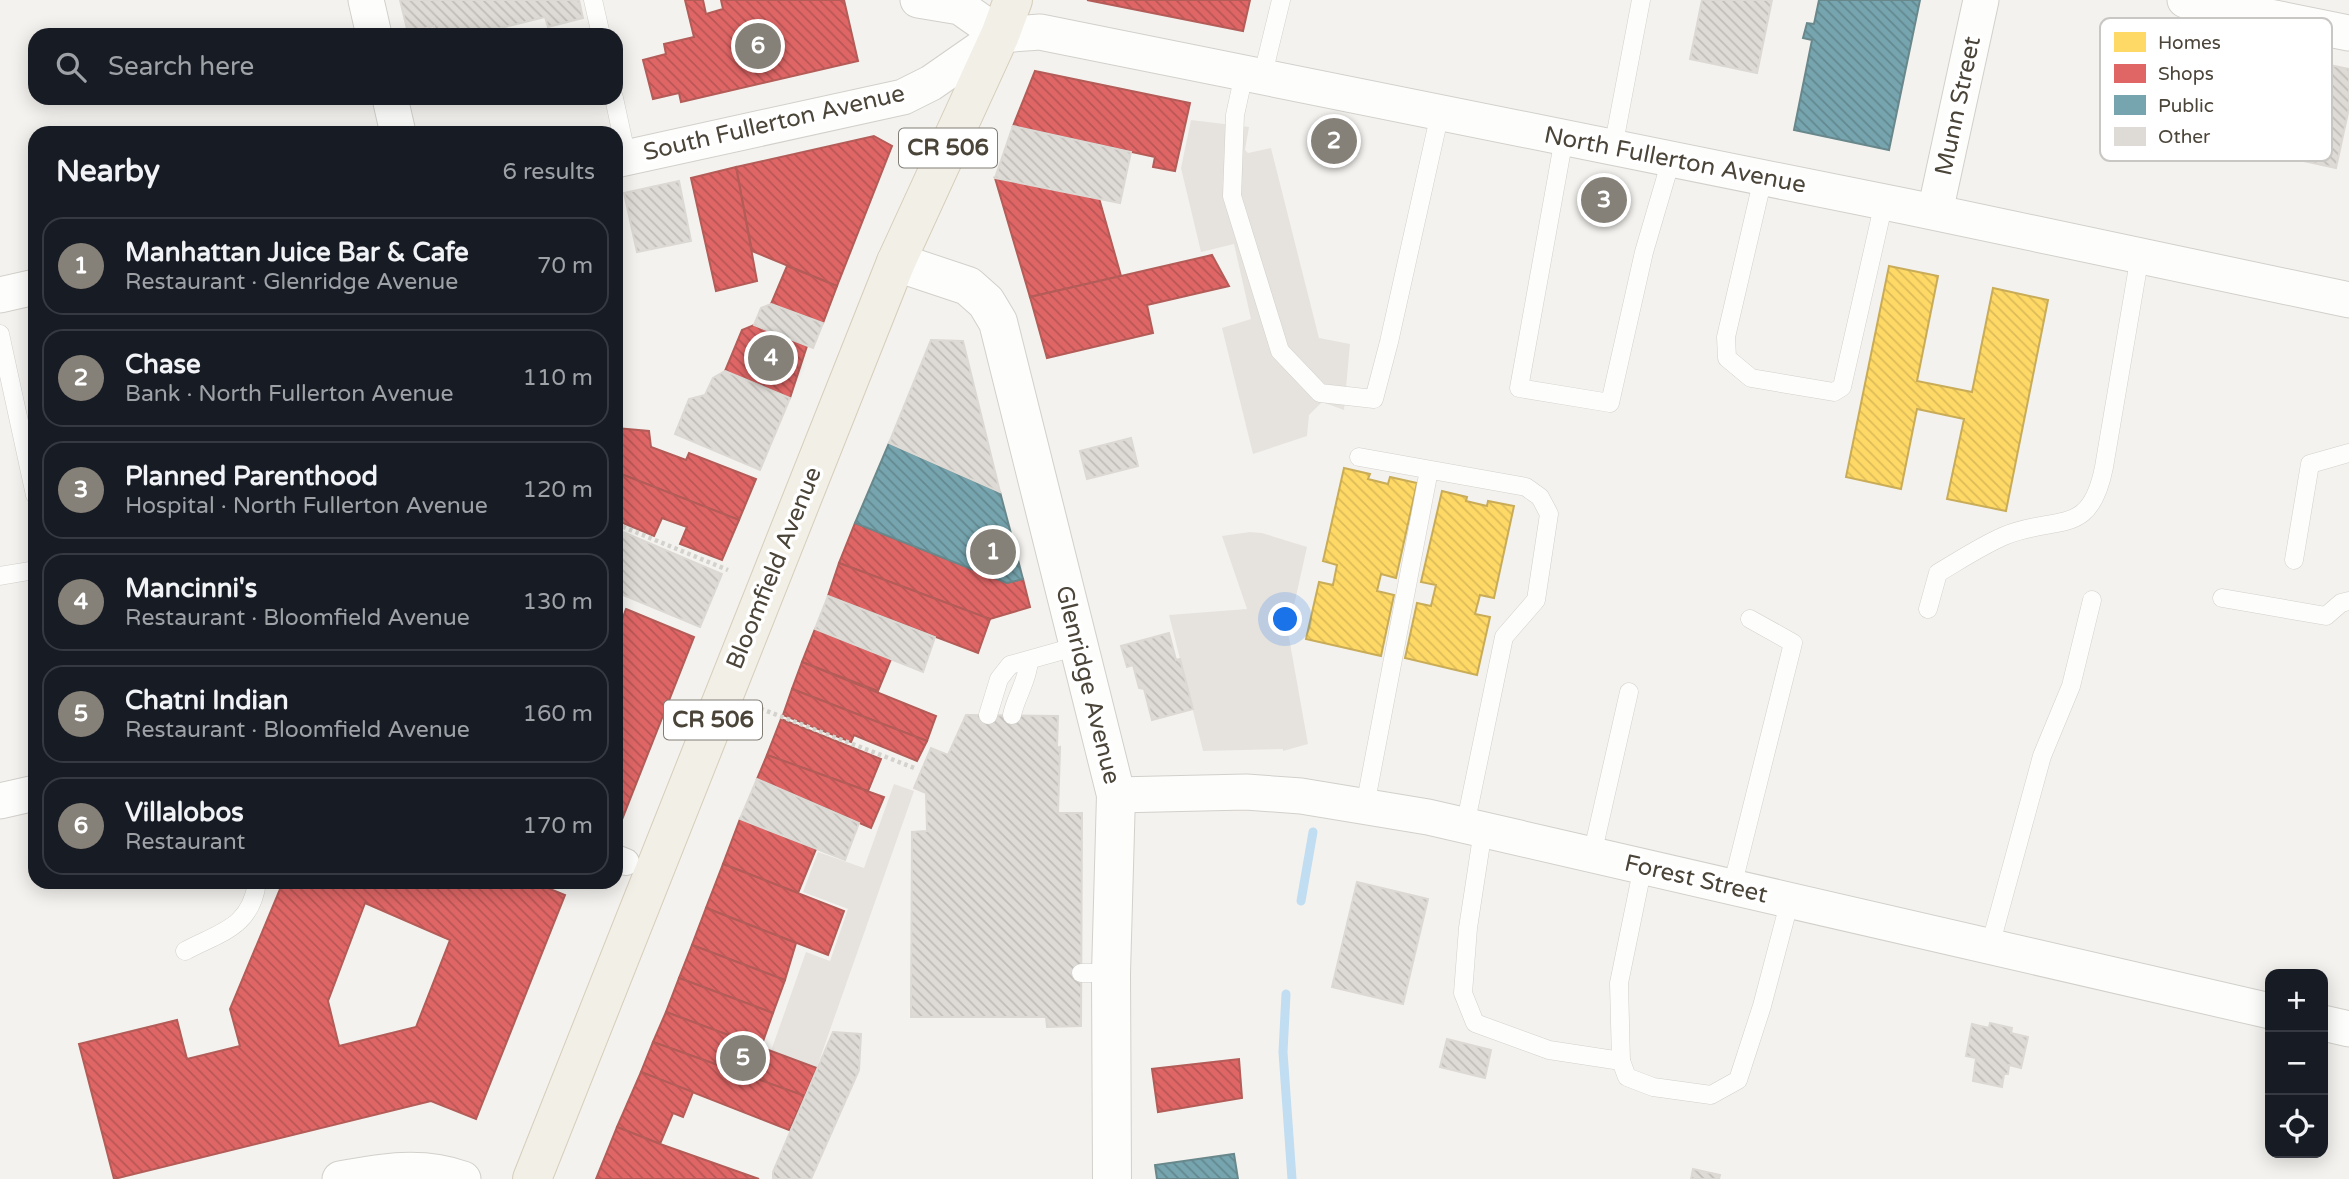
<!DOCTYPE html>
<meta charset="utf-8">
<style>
:root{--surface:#171b24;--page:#20242c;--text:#f1f3f6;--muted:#9ea1a6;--line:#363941;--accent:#868178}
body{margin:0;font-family:"Varela Round",sans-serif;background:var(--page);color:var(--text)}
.controls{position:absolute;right:21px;bottom:21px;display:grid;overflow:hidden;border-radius:14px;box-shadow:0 4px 18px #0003}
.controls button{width:63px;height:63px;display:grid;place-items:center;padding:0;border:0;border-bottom:2px solid var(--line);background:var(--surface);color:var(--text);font:35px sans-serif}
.you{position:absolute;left:1286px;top:620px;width:24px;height:24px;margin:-18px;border:5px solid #fff;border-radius:50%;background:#1a73e8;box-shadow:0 0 0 10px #1a73e833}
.badge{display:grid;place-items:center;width:46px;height:46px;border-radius:50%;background:var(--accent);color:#fff;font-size:23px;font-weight:700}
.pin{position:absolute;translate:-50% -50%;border:4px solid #fff;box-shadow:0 2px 7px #0006}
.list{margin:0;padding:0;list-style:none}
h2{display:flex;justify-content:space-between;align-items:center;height:91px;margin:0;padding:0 28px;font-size:30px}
h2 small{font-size:23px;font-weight:400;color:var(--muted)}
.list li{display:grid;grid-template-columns:46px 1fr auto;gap:21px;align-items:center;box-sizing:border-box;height:98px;margin:0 14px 14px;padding:0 14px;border:2px solid var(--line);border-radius:21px}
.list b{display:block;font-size:26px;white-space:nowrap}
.list p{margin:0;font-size:23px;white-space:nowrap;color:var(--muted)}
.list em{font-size:23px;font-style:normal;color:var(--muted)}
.icon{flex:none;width:38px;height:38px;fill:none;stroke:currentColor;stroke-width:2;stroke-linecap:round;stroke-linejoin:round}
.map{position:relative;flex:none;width:2349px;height:1179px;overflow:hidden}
.search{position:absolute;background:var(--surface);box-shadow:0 4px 18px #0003;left:28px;top:28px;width:595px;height:77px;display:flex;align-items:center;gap:18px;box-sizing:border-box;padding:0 24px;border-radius:21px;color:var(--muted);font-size:26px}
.panel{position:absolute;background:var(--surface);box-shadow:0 4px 18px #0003;left:28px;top:126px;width:595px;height:763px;border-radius:21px}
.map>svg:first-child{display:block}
.parking{fill:#e6e3df}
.homes{fill:url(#homes-back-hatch);stroke:#c9ac58;stroke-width:2}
.shops{fill:url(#shops-back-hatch);stroke:#b35c58;stroke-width:2;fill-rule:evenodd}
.public{fill:url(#public-back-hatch);stroke:#69888c;stroke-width:2}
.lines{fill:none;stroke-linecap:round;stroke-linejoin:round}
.stream{stroke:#c0ddf1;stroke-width:9}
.building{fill:url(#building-back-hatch);stroke:#dcd9d4;stroke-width:2}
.service-casing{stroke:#d2d0cb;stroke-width:19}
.pedestrian-casing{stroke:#d2d0cb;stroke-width:28}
.minor-casing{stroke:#d2d0cb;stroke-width:37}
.tertiary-casing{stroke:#d2d0cb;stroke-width:40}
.primary-casing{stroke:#d6cebb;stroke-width:40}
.path{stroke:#d3d2cc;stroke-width:4.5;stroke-dasharray:3.5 3.5;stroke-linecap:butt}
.service{stroke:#fdfdfc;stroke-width:18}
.pedestrian{stroke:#fdfdfc;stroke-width:26}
.minor{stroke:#fdfdfc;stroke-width:35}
.tertiary{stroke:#fdfdfc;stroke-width:38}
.primary{stroke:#f2efe6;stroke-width:38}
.labels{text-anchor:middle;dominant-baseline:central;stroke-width:7;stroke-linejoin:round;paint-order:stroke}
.shield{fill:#fff;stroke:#817c74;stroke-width:2}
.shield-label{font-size:23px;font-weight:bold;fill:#4b4439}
.street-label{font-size:24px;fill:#4b4439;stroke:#fff}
.key{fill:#fff;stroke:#c9c7c4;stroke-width:2}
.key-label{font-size:19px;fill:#4b4439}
</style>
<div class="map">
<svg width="2349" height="1179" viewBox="0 0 2349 1179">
<defs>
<pattern id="homes-back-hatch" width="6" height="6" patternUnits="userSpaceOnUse" patternTransform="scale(1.75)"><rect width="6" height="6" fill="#ffd966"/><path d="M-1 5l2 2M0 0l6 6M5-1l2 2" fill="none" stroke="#dcbb59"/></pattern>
<pattern id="shops-back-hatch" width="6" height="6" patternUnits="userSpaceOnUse" patternTransform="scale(1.75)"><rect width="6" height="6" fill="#e06666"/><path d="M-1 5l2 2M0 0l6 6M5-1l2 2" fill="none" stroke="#b85655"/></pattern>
<pattern id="public-back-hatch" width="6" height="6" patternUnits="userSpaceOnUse" patternTransform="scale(1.75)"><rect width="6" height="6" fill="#76a5af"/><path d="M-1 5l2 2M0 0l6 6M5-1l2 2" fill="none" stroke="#63888f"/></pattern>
<pattern id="building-back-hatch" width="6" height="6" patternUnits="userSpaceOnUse" patternTransform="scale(1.75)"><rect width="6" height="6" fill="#dedbd6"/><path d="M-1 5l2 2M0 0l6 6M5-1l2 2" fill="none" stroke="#c0bdb8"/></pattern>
</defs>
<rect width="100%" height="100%" fill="#f4f2ee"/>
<!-- parking -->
<g class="parking">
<path d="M 1191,120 L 1249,127 L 1245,150 L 1248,153 L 1271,148 L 1319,338 L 1350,344 L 1344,410 L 1322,402 L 1309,415 L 1307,436 L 1253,454 L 1222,328 L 1251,319 L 1234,244 L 1201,252 L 1181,168 Z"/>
<path d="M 1250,532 L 1262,533 L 1307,547 L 1288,632 L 1308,744 L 1283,751 L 1283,749 L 1203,751 L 1169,615 L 1247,609 L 1222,536 Z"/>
<path d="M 894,784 L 914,791 L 817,1067 L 771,1051 L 806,952 L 830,961 L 848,909 L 803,892 L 818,852 L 864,868 Z"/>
</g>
<!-- homes -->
<g class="homes">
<path d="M 1889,266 L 1938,276 L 1917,381 L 1972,392 L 1993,288 L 2048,300 L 2006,511 L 1947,499 L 1964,419 L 1917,409 L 1901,489 L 1846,477 Z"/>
<path d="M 1344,468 L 1370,474 L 1368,479 L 1388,484 L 1390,477 L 1417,483 L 1396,578 L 1381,574 L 1377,591 L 1394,595 L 1381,656 L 1306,639 L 1319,582 L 1333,585 L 1337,565 L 1323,561 Z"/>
<path d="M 1442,491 L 1467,497 L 1466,501 L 1487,506 L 1488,501 L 1514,506 L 1494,598 L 1480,595 L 1475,614 L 1490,617 L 1477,675 L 1405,658 L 1417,603 L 1431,606 L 1436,585 L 1421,582 Z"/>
</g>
<!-- shops -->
<g class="shops">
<path d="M 685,0 L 703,0 L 706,14 L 723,9 L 721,0 L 844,0 L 858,61 L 681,102 L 679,93 L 653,99 L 643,60 L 666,54 L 664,44 L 694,37 Z"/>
<path d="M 1087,0 L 1250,0 L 1243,31 Z"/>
<path d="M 1035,71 L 1190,103 L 1175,171 L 1153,167 L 1155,157 L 1013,126 Z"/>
<path d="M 874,136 L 892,146 L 837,286 L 752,251 L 736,167 Z"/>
<path d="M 736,167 L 757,281 L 716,291 L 691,178 Z"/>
<path d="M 995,178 L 1099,198 L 1121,276 L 1030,297 Z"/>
<path d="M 1212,255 L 1229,286 L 1147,305 L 1153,333 L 1047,358 L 1030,297 Z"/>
<path d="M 787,266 L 837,286 L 823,323 L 771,304 Z"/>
<path d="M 754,325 L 807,346 L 790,398 L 725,371 L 742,330 Z"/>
<path d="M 616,428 L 649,431 L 651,447 L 686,460 L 689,453 L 756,479 L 739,520 L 616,472 Z"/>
<path d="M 616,472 L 739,520 L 722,560 L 680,544 L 687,527 L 662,518 L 654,536 L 616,520 Z"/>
<path d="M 855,523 L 1007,583 L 1023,579 L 1030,607 L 990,619 L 839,563 Z"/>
<path d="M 839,563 L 990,619 L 978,653 L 828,596 Z"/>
<path d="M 626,609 L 694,637 L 621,822 L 616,821 L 616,636 Z"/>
<path d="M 815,629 L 891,659 L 878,691 L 802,662 Z"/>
<path d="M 802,662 L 936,716 L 927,741 L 792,689 Z"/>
<path d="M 792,689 L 927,741 L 917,761 L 854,735 L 851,742 L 783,715 Z"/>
<path d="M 781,719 L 881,759 L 868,791 L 767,755 Z"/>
<path d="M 767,755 L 884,797 L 871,828 L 757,779 Z"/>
<path d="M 740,819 L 816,849 L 798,893 L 723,864 Z"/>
<path d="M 723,864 L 844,911 L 828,955 L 706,908 Z"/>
<path d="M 283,882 L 533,882 L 565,895 L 476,1119 L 431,1101 L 114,1179 L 79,1044 L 177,1020 L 187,1059 L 240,1046 L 230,1009 ZM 365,903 L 450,940 L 416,1027 L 339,1046 L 328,1001 Z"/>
<path d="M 706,908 L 796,943 L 785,980 L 692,945 Z"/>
<path d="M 692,945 L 785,980 L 773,1013 L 679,978 Z"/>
<path d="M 679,978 L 773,1013 L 761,1047 L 666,1012 Z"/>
<path d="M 666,1012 L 817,1068 L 805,1096 L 653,1042 Z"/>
<path d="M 653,1042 L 805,1096 L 789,1130 L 641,1072 Z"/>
<path d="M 1239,1059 L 1242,1098 L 1158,1112 L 1152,1069 Z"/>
<path d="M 641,1072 L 693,1092 L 683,1117 L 673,1113 L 660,1144 L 617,1127 Z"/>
<path d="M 617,1127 L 660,1144 L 759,1179 L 596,1179 Z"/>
</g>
<!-- public -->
<g class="public">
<path d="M 1819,0 L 1920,0 L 1889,150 L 1794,130 L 1812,40 L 1803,38 L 1807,23 L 1814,24 Z"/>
<path d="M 889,443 L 1000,492 L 1023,579 L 1007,583 L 855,523 Z"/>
<path d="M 1234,1154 L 1238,1179 L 1157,1179 L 1155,1165 Z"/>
</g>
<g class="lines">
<!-- stream -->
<g class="stream">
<path d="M 1301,901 L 1313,832"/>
<path d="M 1286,994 L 1283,1052 L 1292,1179"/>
</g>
</g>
<!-- building -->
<g class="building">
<path d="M 400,0 L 579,0 L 583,18 L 548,27 L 545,17 L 473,35 L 436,35 L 434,26 L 408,33 Z"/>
<path d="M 1702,0 L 1772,0 L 1757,73 L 1690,59 Z"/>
<path d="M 2320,63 L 2349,69 L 2349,108 L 2336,168 L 2299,160 Z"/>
<path d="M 1013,126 L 1131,152 L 1120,203 L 995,178 Z"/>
<path d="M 679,181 L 691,241 L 637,252 L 624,193 Z"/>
<path d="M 771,304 L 823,323 L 813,348 L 754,325 L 761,308 Z"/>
<path d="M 931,340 L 963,341 L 1000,492 L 889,443 Z"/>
<path d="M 725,371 L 790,398 L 760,470 L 675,434 L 689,399 L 705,395 L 713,378 Z"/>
<path d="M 1131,438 L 1138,466 L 1087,479 L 1080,451 Z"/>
<path d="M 616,529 L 722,574 L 700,627 L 616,592 Z"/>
<path d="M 828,596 L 935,637 L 923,672 L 815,629 Z"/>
<path d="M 1169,633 L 1176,660 L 1180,659 L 1193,709 L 1152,720 L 1144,689 L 1139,688 L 1133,665 L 1127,667 L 1121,646 Z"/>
<path d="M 966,715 L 1058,716 L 1057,748 L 1060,747 L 1058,813 L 1082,813 L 1081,1026 L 1047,1027 L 1046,1017 L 911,1017 L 912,832 L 927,831 L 926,793 L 914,788 L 931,748 L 948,755 Z"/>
<path d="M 757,779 L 859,823 L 845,860 L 740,819 Z"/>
<path d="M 1357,882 L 1428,899 L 1403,1004 L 1332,987 Z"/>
<path d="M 1990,1023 L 2012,1028 L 2011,1033 L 2028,1037 L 2021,1068 L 2009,1065 L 2008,1074 L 2004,1074 L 2002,1087 L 1973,1081 L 1976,1058 L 1966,1056 L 1972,1024 L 1989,1028 Z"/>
<path d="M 833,1032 L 861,1034 L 859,1070 L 811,1179 L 773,1179 L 773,1172 Z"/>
<path d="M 1447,1039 L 1491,1050 L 1485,1078 L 1440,1067 Z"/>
<path d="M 1693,1169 L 1720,1175 L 1719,1179 L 1691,1179 Z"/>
</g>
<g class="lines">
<!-- service casing -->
<g class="service-casing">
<g id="service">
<path d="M 593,0 L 601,35"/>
<path d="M 1244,74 L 1235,115 L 1232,196 L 1280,351 L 1320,393 L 1374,399 L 1389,342 L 1440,113"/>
<path d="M 1262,78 L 1281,0"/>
<path d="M 614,98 L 627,158"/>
<path d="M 1564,138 L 1519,388 L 1610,403 L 1644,252 L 1671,160"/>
<path d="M 1613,148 L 1641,0"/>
<path d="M 1763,178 L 1726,337 L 1727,358 L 1751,378 L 1834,392 L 1842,387 L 1884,202"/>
<path d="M 0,334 L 35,495"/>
<path d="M 1359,457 L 1526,487 L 1540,497 L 1549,514 L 1536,600 L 1504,637 L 1465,826"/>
<path d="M 2294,560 L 2310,464 L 2349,453"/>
<path d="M 0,576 L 35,570"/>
<path d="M 2222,598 L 2326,616 L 2341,603 L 2349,601"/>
<path d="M 1928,609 L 1938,573 C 1960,560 1981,546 2004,536 C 2057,514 2090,539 2104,467 L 2140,255"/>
<path d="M 988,715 L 999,679 L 1010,665 L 1078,646"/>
<path d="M 1012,715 C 1016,696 1028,680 1029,661"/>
<path d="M 1365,806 L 1429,470"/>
<path d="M 1483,830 L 1468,928 L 1463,993 L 1475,1023 L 1549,1050 L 1621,1061"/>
<path d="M 1592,855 L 1629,692"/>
<path d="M 1643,866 L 1619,983 L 1621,1061 L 1627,1077 L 1653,1087 L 1711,1095 L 1738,1080 L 1762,1006 L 1790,900"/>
<path d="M 1732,887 L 1793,643 L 1750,619"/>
<path d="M 1990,946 L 2042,756 L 2071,686 L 2092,600"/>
<path d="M 185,951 C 220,932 251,928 257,882"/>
<path d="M 1081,973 L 1111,973"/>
</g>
</g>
<!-- pedestrian casing -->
<g class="pedestrian-casing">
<path id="pedestrian" d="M 616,858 L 626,862"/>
</g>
<!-- minor casing -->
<g class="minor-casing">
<g id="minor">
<path d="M 366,0 L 374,35"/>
<path d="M 918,0 L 960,7 L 1000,35"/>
<path d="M 2185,0 L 2349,33"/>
<path d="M 1000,35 L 1040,32 L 1909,207 L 2349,300"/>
<path d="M 390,98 L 398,133"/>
<path d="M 616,160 L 903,97 L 931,83 L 1000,35"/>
<path d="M 1935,212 L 1981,0"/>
<path d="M 0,295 L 35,287"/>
<path d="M 1116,795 L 1246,792 L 1301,796 L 1428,817 L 2270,1011"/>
<path d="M 0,801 L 35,793"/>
<path d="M 2323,1023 L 2349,1029"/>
<path d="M 340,1179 C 381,1171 423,1164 463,1179"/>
</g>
</g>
<!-- tertiary casing -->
<g class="tertiary-casing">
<path id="tertiary" d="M 896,262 L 968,286 L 986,302 L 998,322 L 1116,795 L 1111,973 L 1112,1179"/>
</g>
<!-- primary casing -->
<g class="primary-casing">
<path id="primary" d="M 532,1179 L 896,262 L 1000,35 L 1013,0"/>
</g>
<!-- path -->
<g class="path">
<path d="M 616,524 L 728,570"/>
<path d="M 754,706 L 917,769"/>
</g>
<!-- service -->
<use href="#service" class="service"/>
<!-- pedestrian -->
<use href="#pedestrian" class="pedestrian"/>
<!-- minor -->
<use href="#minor" class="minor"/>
<!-- tertiary -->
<use href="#tertiary" class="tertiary"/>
<!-- primary -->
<use href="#primary" class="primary"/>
</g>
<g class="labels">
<!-- shield labels -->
<g class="shield">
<rect x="899" y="128.5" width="98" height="39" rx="5"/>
<rect x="664" y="700.5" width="98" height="39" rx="5"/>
</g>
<g class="shield-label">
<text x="948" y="148">CR 506</text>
<text x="713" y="720">CR 506</text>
</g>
<!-- street labels -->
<g class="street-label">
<text transform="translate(1958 106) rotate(-78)">Munn Street</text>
<text transform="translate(774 123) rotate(-13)">South Fullerton Avenue</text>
<text transform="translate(1675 160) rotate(11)">North Fullerton Avenue</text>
<text transform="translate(774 568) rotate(-68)">Bloomfield Avenue</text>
<text transform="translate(1088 685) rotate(76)">Glenridge Avenue</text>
<text transform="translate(1696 879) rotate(13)">Forest Street</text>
</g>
</g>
<!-- legend -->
<rect x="2100" y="18" width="232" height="143" rx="10" class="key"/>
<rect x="2114" y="32" width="32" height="20" fill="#ffd966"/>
<rect x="2114" y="64" width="32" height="19" fill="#e06666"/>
<rect x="2114" y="95" width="32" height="20" fill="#76a5af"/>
<rect x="2114" y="127" width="32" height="19" fill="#dedbd6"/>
<g class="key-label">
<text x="2158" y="49">Homes</text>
<text x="2158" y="80">Shops</text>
<text x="2158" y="112">Public</text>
<text x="2158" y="143">Other</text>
</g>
</svg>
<div class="controls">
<button>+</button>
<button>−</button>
<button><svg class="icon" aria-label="locate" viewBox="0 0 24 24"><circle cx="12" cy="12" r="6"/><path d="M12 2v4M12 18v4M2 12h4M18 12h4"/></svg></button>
</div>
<div class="you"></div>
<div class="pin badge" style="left:993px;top:552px">1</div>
<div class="pin badge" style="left:1334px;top:141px">2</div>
<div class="pin badge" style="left:1604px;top:200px">3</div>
<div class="pin badge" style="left:771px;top:358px">4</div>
<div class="pin badge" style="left:743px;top:1058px">5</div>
<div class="pin badge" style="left:758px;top:46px">6</div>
<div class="search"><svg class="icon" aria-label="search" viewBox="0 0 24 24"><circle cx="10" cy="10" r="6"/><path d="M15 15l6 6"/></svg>Search here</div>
<section class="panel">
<h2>Nearby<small>6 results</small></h2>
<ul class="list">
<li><span class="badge">1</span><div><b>Manhattan Juice Bar &amp; Cafe</b><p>Restaurant · Glenridge Avenue</p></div><em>70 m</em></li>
<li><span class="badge">2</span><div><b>Chase</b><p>Bank · North Fullerton Avenue</p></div><em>110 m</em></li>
<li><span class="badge">3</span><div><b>Planned Parenthood</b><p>Hospital · North Fullerton Avenue</p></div><em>120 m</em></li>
<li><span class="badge">4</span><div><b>Mancinni's</b><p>Restaurant · Bloomfield Avenue</p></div><em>130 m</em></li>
<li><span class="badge">5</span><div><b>Chatni Indian</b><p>Restaurant · Bloomfield Avenue</p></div><em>160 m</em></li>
<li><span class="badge">6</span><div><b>Villalobos</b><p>Restaurant</p></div><em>170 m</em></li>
</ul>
</section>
</div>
